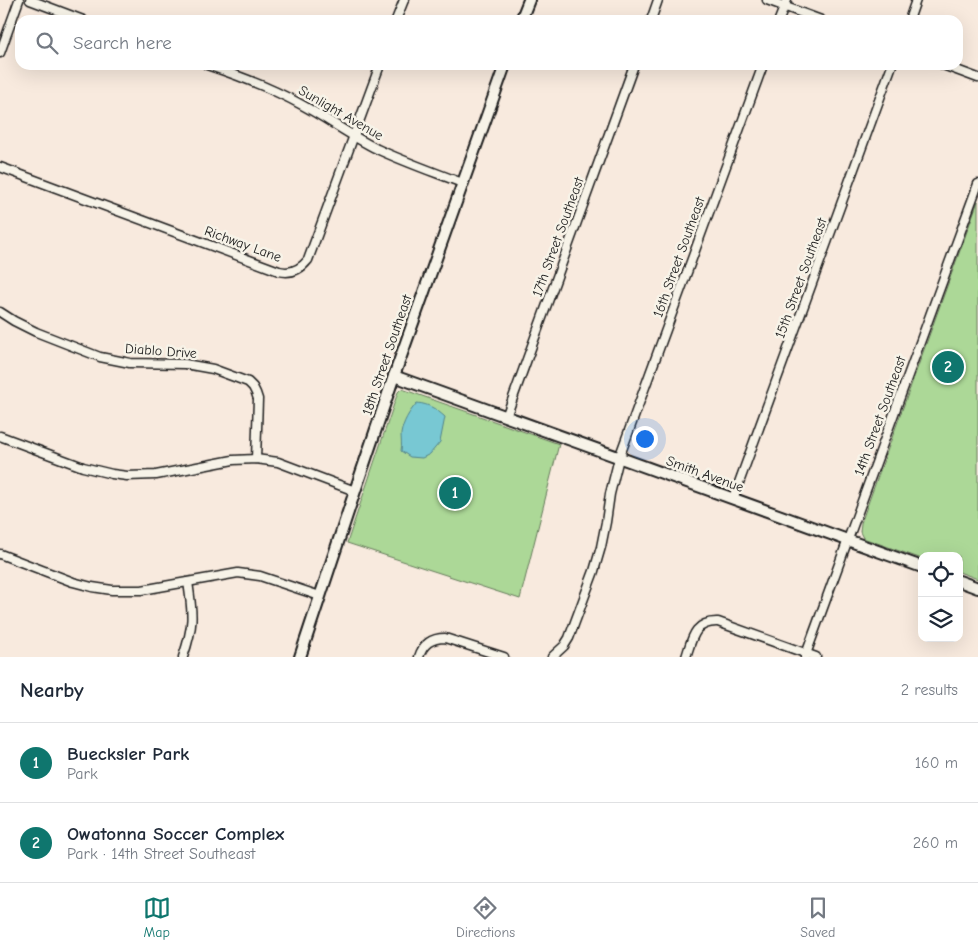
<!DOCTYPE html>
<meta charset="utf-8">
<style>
:root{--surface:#fff;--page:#f6f6f7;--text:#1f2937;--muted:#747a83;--line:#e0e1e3;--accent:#0f766e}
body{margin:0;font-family:"Comic Neue",sans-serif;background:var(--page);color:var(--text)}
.controls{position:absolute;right:15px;bottom:15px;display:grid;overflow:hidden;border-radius:10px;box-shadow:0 5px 20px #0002}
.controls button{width:45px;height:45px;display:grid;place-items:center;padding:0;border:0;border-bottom:1px solid var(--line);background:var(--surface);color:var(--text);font:25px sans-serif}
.you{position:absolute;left:644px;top:438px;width:18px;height:18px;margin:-12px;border:4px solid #fff;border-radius:50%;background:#1a73e8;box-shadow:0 0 0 8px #1a73e833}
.badge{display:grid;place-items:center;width:32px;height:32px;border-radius:50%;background:var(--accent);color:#fff;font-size:16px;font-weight:700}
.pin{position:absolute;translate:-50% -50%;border:2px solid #fff;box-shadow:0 1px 5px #0006}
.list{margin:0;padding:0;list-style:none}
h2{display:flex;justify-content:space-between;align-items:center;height:65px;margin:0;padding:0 20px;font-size:21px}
h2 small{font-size:16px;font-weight:400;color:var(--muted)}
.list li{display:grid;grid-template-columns:32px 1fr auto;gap:15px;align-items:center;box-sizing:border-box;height:80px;padding:0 20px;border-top:1px solid var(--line)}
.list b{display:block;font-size:19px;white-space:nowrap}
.list p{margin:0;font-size:16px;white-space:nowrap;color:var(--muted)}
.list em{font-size:16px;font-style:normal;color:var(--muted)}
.icon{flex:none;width:28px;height:28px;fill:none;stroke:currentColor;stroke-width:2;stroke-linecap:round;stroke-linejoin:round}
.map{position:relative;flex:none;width:978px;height:657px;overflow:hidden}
.search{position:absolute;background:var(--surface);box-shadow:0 5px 20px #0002;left:15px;right:15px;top:15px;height:55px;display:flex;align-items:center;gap:12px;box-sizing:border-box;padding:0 18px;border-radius:15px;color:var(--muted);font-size:19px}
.sheet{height:225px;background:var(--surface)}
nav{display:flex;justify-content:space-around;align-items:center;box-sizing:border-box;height:70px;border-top:1px solid var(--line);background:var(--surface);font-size:14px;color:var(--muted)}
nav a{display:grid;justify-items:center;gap:2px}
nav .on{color:var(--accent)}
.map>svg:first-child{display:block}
.green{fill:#acd897;stroke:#647a5a}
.water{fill:#78c8d3;stroke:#53838a}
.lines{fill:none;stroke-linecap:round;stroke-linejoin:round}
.street-casing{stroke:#1c1c1c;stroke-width:11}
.secondary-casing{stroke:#1c1c1c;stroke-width:14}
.street{stroke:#f7f3e8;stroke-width:8}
.secondary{stroke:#f7f3e8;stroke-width:10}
.labels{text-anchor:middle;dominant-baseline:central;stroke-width:5;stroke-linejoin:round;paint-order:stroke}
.street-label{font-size:14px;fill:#1c1c1c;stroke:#f7f3e8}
</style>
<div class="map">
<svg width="978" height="657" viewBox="0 0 978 657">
<rect width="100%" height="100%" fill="#f8eade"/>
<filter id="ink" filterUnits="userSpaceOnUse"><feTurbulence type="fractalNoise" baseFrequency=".02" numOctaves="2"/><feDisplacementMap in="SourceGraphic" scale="10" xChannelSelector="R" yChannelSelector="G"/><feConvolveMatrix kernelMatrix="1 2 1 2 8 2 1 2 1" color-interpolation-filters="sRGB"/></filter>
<g filter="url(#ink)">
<!-- green -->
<g class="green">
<path d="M 978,201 L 978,579 L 959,572 L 959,556 L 922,556 L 922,559 L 863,538 L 860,532 L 861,523 Z"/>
<path d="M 401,389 L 405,390 L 559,444 L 520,599 L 347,543 L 398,392 Z"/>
</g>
<!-- water -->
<path class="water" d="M 417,403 C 429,404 436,409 445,417 L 440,442 L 430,454 L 422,458 L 410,457 L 401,451 C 402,445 401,439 401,434 C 403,422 409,412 417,403 Z"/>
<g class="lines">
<!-- street casing -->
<g class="street-casing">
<g id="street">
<path d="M 30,0 L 83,20"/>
<path d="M 767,0 L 821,20"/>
<path d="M 396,20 L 404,0"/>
<path d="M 651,20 L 658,0"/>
<path d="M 779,20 L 787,0"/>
<path d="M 909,20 L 916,0"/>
<path d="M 0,53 L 19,0"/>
<path d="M 207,65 C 240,76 272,88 302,105 C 328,119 351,136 377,149 C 405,162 434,172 462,183"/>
<path d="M 943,65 L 978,78"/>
<path d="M 0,167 L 279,271 C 291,274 300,270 308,260 L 380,65"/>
<path d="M 0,312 L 14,321 L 36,332 L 100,357 L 130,363 L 185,364 L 213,369 L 248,382 L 253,387 L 256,393 L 258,399 L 256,459"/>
<path d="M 506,417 L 634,65"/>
<path d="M 0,436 L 83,467 L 112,474 L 127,476 L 156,475 L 233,460 L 256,459 L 278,462 L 355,491"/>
<path d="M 733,499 L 892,65"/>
<path d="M 0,554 L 73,582 L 92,587 L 112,590 L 142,590 L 238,573 L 260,576 L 320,596"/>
<path d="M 183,657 C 194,625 193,615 188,582"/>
<path d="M 419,657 C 423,644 431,638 445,638 L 504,657"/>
<path d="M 552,657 L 564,646 L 569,638 L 594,571 L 601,547 L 606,522 L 610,494 L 619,458 L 763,65"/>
<path d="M 686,657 C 692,639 694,621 718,622 L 816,657"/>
<path d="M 805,657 L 978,184"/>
</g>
</g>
<!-- secondary casing -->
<g class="secondary-casing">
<g id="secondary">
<path d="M 521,20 L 529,0"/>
<path d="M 394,376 L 922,567"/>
<path d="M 959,581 L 978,588"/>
<path d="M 300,657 L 355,491 L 394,376 L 505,65"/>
</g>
</g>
<!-- street -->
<use href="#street" class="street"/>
<!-- secondary -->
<use href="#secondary" class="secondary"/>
</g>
</g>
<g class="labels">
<!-- street labels -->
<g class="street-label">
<text transform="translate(341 113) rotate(30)">Sunlight Avenue</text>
<text transform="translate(558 237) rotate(-70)">17th Street Southeast</text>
<text transform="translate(243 244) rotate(20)">Richway Lane</text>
<text transform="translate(679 257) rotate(-70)">16th Street Southeast</text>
<text transform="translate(801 278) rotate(-70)">15th Street Southeast</text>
<text transform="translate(161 351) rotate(4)">Diablo Drive</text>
<text transform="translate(387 355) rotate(-71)">18th Street Southeast</text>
<text transform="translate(880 416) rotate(-70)">14th Street Southeast</text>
<text transform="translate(705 474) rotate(20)">Smith Avenue</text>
</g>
</g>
</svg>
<div class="controls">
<button><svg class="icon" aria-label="locate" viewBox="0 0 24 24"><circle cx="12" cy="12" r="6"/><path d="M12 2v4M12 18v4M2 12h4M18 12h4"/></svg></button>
<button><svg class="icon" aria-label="layers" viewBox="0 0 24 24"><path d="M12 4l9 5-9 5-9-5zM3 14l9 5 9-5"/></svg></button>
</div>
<div class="you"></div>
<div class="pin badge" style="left:455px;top:493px">1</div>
<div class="pin badge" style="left:948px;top:367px">2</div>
<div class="search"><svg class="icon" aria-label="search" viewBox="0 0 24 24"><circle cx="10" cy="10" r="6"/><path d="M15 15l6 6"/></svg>Search here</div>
</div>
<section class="sheet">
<h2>Nearby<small>2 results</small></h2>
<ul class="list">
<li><span class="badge">1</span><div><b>Buecksler Park</b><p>Park</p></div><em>160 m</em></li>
<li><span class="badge">2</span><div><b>Owatonna Soccer Complex</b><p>Park · 14th Street Southeast</p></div><em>260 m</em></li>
</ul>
</section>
<nav>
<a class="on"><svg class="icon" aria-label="map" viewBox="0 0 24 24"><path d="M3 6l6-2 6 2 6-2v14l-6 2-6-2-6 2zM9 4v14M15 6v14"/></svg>Map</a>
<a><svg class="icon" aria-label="directions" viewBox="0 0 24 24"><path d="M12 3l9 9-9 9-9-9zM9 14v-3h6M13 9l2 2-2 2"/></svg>Directions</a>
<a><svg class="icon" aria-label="saved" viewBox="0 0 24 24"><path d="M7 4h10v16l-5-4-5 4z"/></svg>Saved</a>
</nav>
